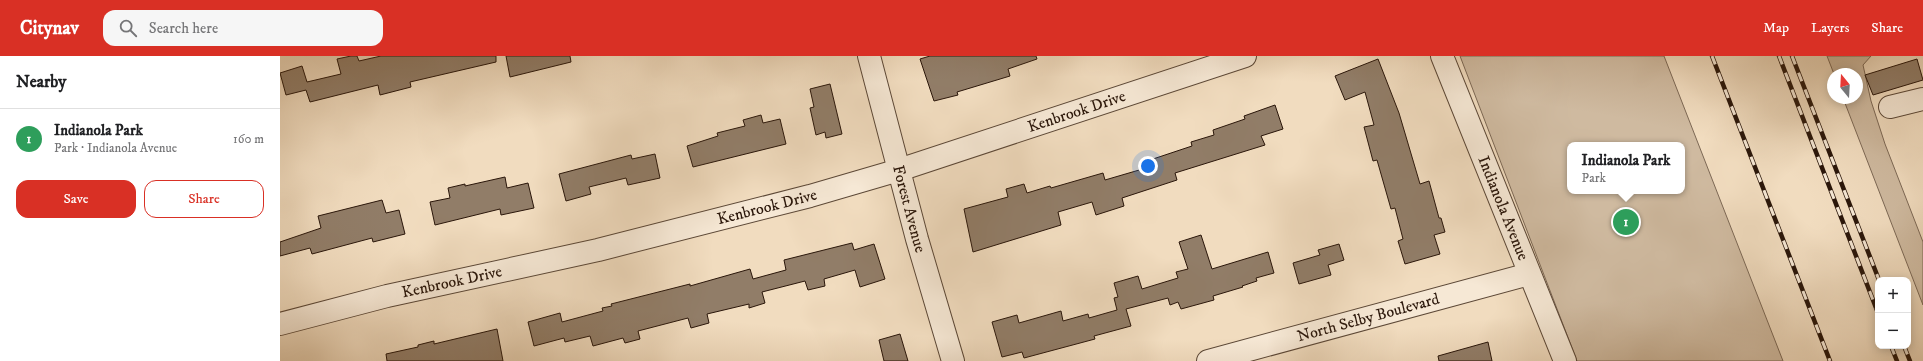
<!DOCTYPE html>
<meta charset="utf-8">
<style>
:root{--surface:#fff;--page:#f6f6f6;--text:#202124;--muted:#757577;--line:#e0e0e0;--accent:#d93025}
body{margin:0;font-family:"IM FELL DW Pica",serif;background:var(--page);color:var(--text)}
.controls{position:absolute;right:12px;bottom:12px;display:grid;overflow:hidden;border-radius:8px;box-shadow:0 2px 10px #0003}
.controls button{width:36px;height:36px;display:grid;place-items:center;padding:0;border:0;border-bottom:1px solid var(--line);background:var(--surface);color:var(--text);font:20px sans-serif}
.compass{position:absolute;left:1547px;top:12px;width:36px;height:36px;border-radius:50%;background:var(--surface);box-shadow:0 2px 10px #0003;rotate:342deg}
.you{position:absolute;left:868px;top:110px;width:14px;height:14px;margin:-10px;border:3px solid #fff;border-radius:50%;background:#1a73e8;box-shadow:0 0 0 6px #1a73e833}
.badge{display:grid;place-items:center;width:26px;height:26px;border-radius:50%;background:var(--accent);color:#fff;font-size:13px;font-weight:700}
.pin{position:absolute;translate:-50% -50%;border:2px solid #fff;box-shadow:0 1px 4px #0006}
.popup{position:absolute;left:1287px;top:86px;width:118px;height:52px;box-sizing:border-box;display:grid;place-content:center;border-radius:8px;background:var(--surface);filter:drop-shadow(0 1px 3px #0005);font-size:13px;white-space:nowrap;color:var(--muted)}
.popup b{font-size:15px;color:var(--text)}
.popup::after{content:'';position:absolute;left:50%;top:100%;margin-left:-8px;border:8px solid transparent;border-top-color:var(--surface)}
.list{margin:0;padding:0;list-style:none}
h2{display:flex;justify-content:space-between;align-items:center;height:52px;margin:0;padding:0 16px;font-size:17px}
h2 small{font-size:13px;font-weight:400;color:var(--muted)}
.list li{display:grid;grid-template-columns:26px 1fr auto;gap:12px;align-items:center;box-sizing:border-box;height:60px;padding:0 16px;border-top:1px solid var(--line)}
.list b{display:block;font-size:15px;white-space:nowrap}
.list p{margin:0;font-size:13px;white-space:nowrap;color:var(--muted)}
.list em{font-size:13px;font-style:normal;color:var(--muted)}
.actions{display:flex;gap:8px;padding:12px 16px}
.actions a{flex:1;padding:9px 0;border:1px solid var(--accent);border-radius:12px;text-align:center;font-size:14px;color:var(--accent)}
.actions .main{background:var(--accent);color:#fff}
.icon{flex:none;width:22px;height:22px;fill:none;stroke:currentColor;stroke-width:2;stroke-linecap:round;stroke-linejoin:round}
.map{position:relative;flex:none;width:1643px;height:305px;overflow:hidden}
header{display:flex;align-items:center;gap:24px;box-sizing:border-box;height:56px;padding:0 20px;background:var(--accent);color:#fff}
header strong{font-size:19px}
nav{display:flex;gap:22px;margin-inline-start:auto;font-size:14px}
.search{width:280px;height:36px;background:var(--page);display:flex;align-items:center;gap:10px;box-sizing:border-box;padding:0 14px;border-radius:12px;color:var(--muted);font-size:15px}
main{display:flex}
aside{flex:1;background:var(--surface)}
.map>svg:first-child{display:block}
.green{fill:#cfbaa0;stroke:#7c6855;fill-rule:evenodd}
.building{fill:#917d68;stroke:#2a160a}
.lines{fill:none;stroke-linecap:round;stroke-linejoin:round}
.minor-casing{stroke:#5c4837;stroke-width:24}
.minor{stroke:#f6e8d5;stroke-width:22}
.rail-casing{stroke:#2a160a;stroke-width:4.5}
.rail{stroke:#f6e8d5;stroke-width:3;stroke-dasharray:9;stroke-linecap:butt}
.labels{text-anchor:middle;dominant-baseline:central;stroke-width:3;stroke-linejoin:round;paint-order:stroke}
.street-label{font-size:16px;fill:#2a160a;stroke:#f6e8d5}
</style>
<header>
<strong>Citynav</strong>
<div class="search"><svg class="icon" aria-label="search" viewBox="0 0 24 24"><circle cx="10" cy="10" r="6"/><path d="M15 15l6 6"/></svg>Search here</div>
<nav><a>Map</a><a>Layers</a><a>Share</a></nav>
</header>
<main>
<aside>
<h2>Nearby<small></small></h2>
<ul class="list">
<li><span class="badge" style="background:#2e9e5b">1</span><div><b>Indianola Park</b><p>Park · Indianola Avenue</p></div><em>160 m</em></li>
</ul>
<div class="actions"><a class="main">Save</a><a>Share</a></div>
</aside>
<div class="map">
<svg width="1643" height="305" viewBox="0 0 1643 305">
<rect width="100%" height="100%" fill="#f1dcbf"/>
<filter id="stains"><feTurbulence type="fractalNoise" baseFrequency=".005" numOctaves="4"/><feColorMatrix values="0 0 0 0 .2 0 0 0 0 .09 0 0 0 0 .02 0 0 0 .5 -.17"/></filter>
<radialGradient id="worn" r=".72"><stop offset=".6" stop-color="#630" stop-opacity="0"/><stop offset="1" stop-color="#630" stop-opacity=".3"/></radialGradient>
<!-- green -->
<g class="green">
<path d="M 1180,0 L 1384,0 L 1503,305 L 1297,305 ZM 1290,89 L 1402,89 L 1402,135 L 1290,135 Z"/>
<path d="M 1547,0 L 1591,0 L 1583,9 L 1591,45 L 1605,88 L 1643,186 L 1643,249 L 1563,42 L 1577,42 L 1577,18 L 1554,18 Z"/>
</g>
<!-- building -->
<g class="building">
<path d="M 71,0 L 77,0 L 79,5 L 101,0 L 216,0 L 216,6 L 130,26 L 131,31 L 100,39 L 98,29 L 30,46 L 26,34 L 6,39 L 0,17 L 22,10 L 27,26 L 61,18 L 57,3 Z"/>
<path d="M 226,0 L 290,0 L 291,6 L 230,21 Z"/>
<path d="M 650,0 L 756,0 L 757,3 L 728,13 L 730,20 L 677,36 L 678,39 L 654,45 L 640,3 Z"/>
<path d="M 1098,3 L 1119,57 L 1140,128 L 1149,125 L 1159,162 L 1161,162 L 1165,176 L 1154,179 L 1160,198 L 1125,208 L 1118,185 L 1123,183 L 1115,152 L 1111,153 L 1097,104 L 1093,105 L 1084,71 L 1094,69 L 1085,36 L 1065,44 L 1055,20 Z"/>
<path d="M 1637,3 L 1643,24 L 1593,39 L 1585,19 Z"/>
<path d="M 550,28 L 562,78 L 546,82 L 545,76 L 536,79 L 530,52 L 534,51 L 530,33 Z"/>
<path d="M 995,49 L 1003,73 L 981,80 L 985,89 L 895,117 L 897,124 L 842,142 L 844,150 L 816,159 L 812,146 L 778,156 L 781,169 L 693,196 L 684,153 L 728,141 L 726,133 L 744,128 L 747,137 L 770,130 L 771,132 L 823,117 L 825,124 L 866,112 L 864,106 L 912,90 L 911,86 L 934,79 L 933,74 L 965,63 L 964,60 Z"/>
<path d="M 481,59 L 483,67 L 500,63 L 506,88 L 413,111 L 407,90 L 438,80 L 437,77 L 465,70 L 463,64 Z"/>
<path d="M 375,98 L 380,122 L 348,129 L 346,122 L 309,131 L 311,138 L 286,145 L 279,118 L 351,99 L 352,103 Z"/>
<path d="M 225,121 L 227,132 L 248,127 L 254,152 L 221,159 L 220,153 L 155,169 L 150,146 L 170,142 L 168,132 L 185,128 L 185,130 Z"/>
<path d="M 102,144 L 106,157 L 119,154 L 125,178 L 93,186 L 92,182 L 32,198 L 30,192 L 0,200 L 0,186 L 41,172 L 38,160 Z"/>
<path d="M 921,179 L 932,213 L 988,196 L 994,217 L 976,222 L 977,225 L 962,230 L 963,231 L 933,240 L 934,244 L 901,253 L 898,246 L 890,249 L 888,242 L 846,253 L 851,270 L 814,280 L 815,283 L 744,302 L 742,296 L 722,301 L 712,266 L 737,259 L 739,267 L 781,255 L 783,265 L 808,258 L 809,262 L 837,254 L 834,242 L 838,241 L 834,227 L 858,220 L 862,233 L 898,222 L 896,216 L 908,213 L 899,186 Z"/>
<path d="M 572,187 L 574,194 L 594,188 L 605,223 L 580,231 L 575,214 L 544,223 L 545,230 L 528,234 L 525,225 L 482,236 L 485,247 L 469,252 L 469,248 L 427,258 L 429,267 L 411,272 L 408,262 L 358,275 L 360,283 L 345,287 L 343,282 L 313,290 L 310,280 L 285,286 L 284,282 L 254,290 L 248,266 L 280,257 L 282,266 L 323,255 L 322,252 L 332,250 L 331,248 L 410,228 L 410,230 L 470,213 L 473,223 L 506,214 L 504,204 Z"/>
<path d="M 1059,188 L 1064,204 L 1048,209 L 1051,219 L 1019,228 L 1013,207 L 1040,199 L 1038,194 Z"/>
<path d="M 217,273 L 223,305 L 107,305 L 106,298 L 138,291 L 138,289 L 154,285 L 154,288 Z"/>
<path d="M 620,278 L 628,305 L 604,305 L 599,284 Z"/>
<path d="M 1208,286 L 1212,305 L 1159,305 L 1158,300 Z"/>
</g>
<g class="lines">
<!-- minor casing -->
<g class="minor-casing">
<g id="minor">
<path id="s1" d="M 589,0 L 637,183 L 673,305"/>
<path id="s2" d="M 1162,0 L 1285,305"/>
<path d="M 1610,51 L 1643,43"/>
<path id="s3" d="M 0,268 L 107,240 L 318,194 L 530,140 L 619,114 L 965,0"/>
<path id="s4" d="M 928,305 L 1249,218"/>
</g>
</g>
<!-- minor -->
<use href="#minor" class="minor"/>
<!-- rail casing -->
<g class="rail-casing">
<g id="rail">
<path d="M 1432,0 L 1550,305"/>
<path d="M 1499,0 L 1598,257"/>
<path d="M 1512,0 L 1599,224"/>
<path d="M 1611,290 L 1617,305"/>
<path d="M 1624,290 L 1630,305"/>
</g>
</g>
<!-- rail -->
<use href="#rail" class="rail"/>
</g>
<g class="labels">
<!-- street labels -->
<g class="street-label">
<text stroke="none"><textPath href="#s3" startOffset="825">Kenbrook Drive</textPath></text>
<text stroke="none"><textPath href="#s3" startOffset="501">Kenbrook Drive</textPath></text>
<text stroke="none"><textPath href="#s1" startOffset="158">Forest Avenue</textPath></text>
<text stroke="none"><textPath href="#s2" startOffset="164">Indianola Avenue</textPath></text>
<text stroke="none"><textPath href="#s3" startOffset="177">Kenbrook Drive</textPath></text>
<text stroke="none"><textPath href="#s4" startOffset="166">North Selby Boulevard</textPath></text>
</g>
</g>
<rect width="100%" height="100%" filter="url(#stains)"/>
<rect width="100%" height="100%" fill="url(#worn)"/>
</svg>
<div class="controls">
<button>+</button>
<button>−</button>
</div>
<svg class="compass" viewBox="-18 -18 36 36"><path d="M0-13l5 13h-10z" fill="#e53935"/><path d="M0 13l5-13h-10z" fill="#757577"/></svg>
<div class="you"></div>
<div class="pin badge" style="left:1346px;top:166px;background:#2e9e5b">1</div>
<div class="popup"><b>Indianola Park</b>Park</div>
</div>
</main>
